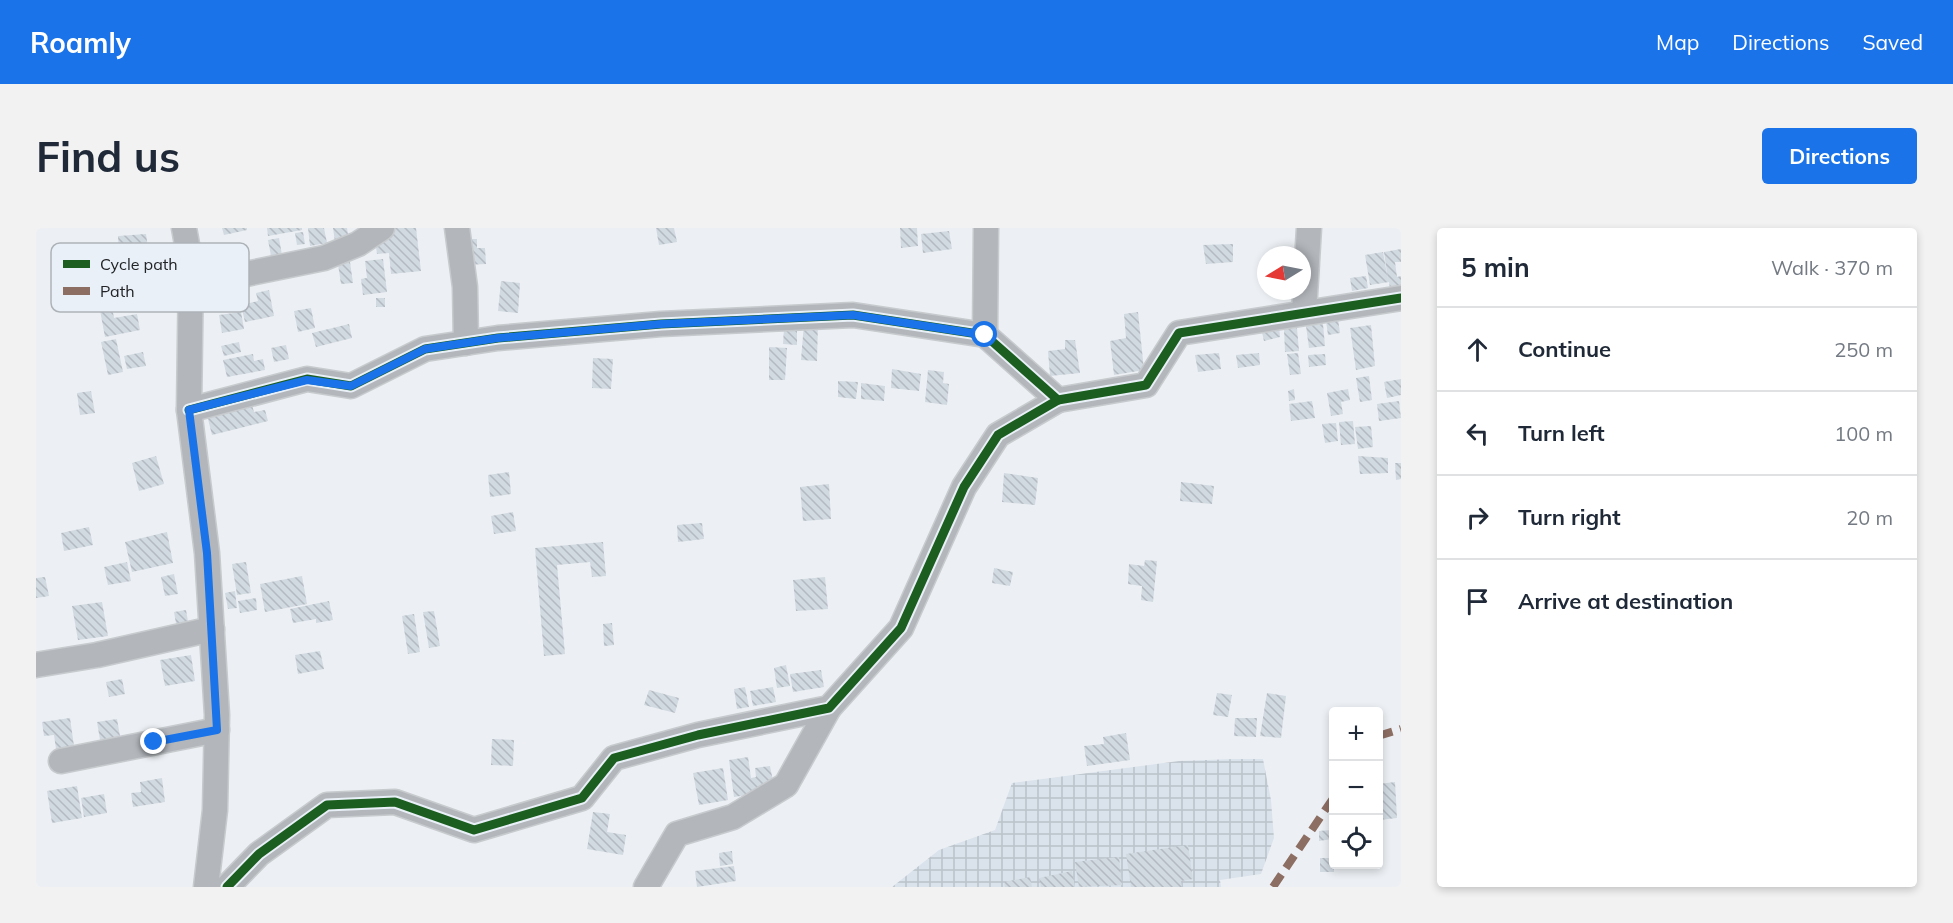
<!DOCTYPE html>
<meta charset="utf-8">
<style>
:root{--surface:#fff;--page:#f2f2f3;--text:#1f2937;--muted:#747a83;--line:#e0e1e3;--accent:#1a73e8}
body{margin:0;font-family:Mulish,sans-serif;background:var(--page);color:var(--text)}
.controls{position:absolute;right:18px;bottom:18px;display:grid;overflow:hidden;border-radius:6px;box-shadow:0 3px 9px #0003}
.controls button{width:54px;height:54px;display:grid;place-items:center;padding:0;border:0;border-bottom:2px solid var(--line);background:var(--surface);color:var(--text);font:30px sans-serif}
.compass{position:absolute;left:1221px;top:18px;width:54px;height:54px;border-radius:50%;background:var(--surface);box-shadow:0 3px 9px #0003;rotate:260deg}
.stop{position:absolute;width:18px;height:18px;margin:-14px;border:4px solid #1a73e8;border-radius:50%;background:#fff}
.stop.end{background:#1a73e8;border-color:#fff;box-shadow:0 2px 6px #0008}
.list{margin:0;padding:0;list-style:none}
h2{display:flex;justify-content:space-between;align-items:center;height:78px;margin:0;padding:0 24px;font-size:26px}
h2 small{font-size:20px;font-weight:400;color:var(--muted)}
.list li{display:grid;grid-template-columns:39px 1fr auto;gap:18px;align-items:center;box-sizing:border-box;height:84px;padding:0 24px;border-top:2px solid var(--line)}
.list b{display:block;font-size:22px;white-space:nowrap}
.list em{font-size:20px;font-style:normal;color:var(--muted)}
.icon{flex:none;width:33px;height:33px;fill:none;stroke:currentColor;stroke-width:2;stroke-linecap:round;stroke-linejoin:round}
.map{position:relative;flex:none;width:1365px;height:659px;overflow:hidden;border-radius:6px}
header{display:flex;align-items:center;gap:36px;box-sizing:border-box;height:84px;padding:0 30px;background:var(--accent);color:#fff}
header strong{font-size:28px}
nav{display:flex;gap:33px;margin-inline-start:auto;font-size:21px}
.intro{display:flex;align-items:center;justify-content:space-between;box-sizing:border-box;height:144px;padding:0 36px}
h1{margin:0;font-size:42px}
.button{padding:15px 27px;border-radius:6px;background:var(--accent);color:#fff;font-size:21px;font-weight:700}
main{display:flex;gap:36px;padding:0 36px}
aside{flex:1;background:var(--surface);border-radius:6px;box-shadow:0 3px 9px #0003}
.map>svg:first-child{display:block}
.industrial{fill:url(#industrial-grid)}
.building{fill:url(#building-back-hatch)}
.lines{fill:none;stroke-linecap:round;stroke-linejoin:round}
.street-casing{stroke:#c8cbce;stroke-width:27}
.street{stroke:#b3b7bc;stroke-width:24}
.quiet{stroke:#8d6e63;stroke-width:8;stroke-dasharray:15 8;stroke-linecap:butt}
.cycleway-casing{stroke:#e9f0f7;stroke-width:13}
.cycleway{stroke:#1b5e20;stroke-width:9}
.route{stroke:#1a73e8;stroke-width:8}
.key{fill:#e9f0f7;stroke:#adb2b8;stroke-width:1.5}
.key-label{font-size:16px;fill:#212326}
</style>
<header>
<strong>Roamly</strong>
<nav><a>Map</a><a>Directions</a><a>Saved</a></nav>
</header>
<div class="intro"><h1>Find us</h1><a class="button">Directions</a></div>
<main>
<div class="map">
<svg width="1365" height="659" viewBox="0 0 1365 659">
<defs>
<pattern id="industrial-grid" width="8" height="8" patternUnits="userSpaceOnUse" patternTransform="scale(1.5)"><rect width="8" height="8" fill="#dae2eb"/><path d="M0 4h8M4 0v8" fill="none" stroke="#bbc2c9"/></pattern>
<pattern id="building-back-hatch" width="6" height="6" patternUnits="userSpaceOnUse" patternTransform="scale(1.5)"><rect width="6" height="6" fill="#d1d9e1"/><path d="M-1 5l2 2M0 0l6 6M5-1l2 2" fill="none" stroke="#b3bac1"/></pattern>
</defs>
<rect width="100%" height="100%" fill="#ecf0f4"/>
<!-- industrial -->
<path class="industrial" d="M 1197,531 L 1227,531 L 1235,572 L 1238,610 L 1225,646 L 1184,652 L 1185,659 L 856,659 L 903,622 L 959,602 L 976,555 L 1143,533 Z"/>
<!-- building -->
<g class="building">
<path d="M 186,0 L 211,0 L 211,2 L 188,7 Z"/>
<path d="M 231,0 L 266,0 L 266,2 L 232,8 Z"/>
<path d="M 272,0 L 288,0 L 291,15 L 274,18 Z"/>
<path d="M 297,0 L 311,0 L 313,12 L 299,14 Z"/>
<path d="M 349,0 L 380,0 L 385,43 L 355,46 L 353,25 L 341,26 L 339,12 Z"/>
<path d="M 620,0 L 638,0 L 641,14 L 623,17 Z"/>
<path d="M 864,0 L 881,0 L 882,18 L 865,20 Z"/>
<path d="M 913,3 L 916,21 L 887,25 L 885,6 Z"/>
<path d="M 267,4 L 269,16 L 261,17 L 259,5 Z"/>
<path d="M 110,6 L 112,20 L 83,23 L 82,8 Z"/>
<path d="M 243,10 L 246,27 L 235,28 L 232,12 Z"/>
<path d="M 429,11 L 441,11 L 441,20 L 449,20 L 450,36 L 430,37 Z"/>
<path d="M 1197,16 L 1197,34 L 1170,36 L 1167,17 Z"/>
<path d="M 1365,21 L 1365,34 L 1359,34 L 1361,49 L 1365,48 L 1365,59 L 1354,61 L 1353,54 L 1334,57 L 1329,27 L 1347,24 L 1352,52 L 1348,24 Z"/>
<path d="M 347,31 L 351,64 L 327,67 L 325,51 L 331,50 L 329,33 Z"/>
<path d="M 314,34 L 317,55 L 305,56 L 302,36 Z"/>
<path d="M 1330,48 L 1332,60 L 1316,63 L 1314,50 Z"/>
<path d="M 465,53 L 484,55 L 482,85 L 462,83 Z"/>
<path d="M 233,62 L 238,88 L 209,94 L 205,77 L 222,73 L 220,65 Z"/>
<rect x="340" y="70" width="9" height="9"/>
<path d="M 75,74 L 78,90 L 101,86 L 104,102 L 69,109 L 63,77 Z"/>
<path d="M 275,80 L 279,100 L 262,104 L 258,83 Z"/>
<path d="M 205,84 L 208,101 L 186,105 L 183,87 Z"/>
<path d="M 1102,84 L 1108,142 L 1078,147 L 1074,113 L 1090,110 L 1088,86 Z"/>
<path d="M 1302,91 L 1304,105 L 1292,107 L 1290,93 Z"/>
<path d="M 768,95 L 782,95 L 781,133 L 765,132 Z"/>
<path d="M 313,96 L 316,110 L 280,119 L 276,105 Z"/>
<path d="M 1287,96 L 1289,118 L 1273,120 L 1270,98 Z"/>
<path d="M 1243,97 L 1244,109 L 1228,113 L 1225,100 Z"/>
<path d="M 1335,97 L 1339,138 L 1320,142 L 1314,100 Z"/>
<path d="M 748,100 L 761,100 L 761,117 L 747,116 Z"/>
<path d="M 1261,100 L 1263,123 L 1249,124 L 1248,101 Z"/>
<path d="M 80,111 L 87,144 L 72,147 L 65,114 Z"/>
<path d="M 1029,112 L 1039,112 L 1044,145 L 1014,148 L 1012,123 L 1029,121 Z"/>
<path d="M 203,114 L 205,124 L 188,128 L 185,118 Z"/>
<path d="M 250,117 L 253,131 L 238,134 L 235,120 Z"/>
<path d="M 733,119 L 751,120 L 749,152 L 733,152 Z"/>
<path d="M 107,124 L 110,138 L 91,141 L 88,128 Z"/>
<path d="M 1183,125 L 1185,141 L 1162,144 L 1159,127 Z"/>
<path d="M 1223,125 L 1224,137 L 1202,140 L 1200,127 Z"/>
<path d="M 1262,125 L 1265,146 L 1254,147 L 1251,126 Z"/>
<path d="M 217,126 L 218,133 L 227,131 L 229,142 L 191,149 L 187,132 Z"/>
<path d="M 1289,126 L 1290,137 L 1273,139 L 1272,127 Z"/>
<path d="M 557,130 L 577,131 L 575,161 L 556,160 Z"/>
<path d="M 856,141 L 885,146 L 883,163 L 855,160 Z"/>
<path d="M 892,142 L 908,144 L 907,155 L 913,156 L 911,177 L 889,174 Z"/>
<path d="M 1333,148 L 1336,172 L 1324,174 L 1320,150 Z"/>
<path d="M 1365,151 L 1365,167 L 1351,170 L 1348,154 Z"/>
<path d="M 802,153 L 822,154 L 820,171 L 802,169 Z"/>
<path d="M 825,155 L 849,158 L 848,173 L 825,171 Z"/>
<path d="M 1258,161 L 1259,172 L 1253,173 L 1252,163 Z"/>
<path d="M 1312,161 L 1314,172 L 1305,174 L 1307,186 L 1295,188 L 1291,165 Z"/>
<path d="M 55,163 L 59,185 L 44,187 L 41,165 Z"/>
<path d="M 1276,173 L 1279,190 L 1255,193 L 1253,176 Z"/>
<path d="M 1363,173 L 1365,190 L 1343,193 L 1341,176 Z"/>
<path d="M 216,177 L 218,184 L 229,182 L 232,193 L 176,207 L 171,187 Z"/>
<path d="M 1317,193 L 1319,216 L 1305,217 L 1303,194 Z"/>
<path d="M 1300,195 L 1302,213 L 1289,215 L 1286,196 Z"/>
<path d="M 1335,198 L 1337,219 L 1322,221 L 1319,199 Z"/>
<path d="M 120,228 L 128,256 L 103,263 L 96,235 Z"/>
<path d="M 1322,228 L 1352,230 L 1352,245 L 1324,246 Z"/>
<path d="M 1359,235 L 1365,235 L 1365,251 L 1360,252 Z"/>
<path d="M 473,244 L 475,266 L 454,269 L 452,247 Z"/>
<path d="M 968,245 L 1002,250 L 999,277 L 966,274 Z"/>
<path d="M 1145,254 L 1178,258 L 1176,276 L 1144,273 Z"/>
<path d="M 793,256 L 795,291 L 767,293 L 764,259 Z"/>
<path d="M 477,284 L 480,303 L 458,306 L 455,288 Z"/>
<path d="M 666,295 L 668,311 L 642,314 L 641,297 Z"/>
<path d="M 53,299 L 57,317 L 28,323 L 25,305 Z"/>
<path d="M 131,304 L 137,335 L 96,344 L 89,314 Z"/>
<path d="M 567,314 L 570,348 L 556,349 L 554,334 L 521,337 L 529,426 L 508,428 L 499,320 Z"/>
<path d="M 1109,332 L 1121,333 L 1117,374 L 1105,372 L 1106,358 L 1092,356 L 1093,336 L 1108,338 Z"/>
<path d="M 91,334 L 95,353 L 72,357 L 68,339 Z"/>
<path d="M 210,334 L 215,365 L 201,367 L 196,336 Z"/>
<path d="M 958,340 L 977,344 L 974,358 L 956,355 Z"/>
<path d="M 138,346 L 142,366 L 129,368 L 125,349 Z"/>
<path d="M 266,348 L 271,376 L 229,384 L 224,356 Z"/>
<path d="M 9,349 L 13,368 L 0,370 L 0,350 Z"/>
<path d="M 789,349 L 792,381 L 760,383 L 757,352 Z"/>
<path d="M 199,363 L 201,380 L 192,381 L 189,365 Z"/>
<path d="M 220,370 L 221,382 L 204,385 L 202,373 Z"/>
<path d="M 293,373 L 297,392 L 280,395 L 280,391 L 257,395 L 254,381 Z"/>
<path d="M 66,374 L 72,408 L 42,412 L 36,378 Z"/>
<path d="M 150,382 L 153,399 L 141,401 L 138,384 Z"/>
<path d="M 398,383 L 404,418 L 393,420 L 387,384 Z"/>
<path d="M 378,386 L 384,424 L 372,426 L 366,388 Z"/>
<path d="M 576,395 L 578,417 L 568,418 L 567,396 Z"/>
<path d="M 284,423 L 288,441 L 262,446 L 259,427 Z"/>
<path d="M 155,427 L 159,453 L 129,458 L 124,432 Z"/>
<path d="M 750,437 L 754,458 L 741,460 L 738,440 Z"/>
<path d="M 785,442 L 788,459 L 757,464 L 754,446 Z"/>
<path d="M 86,451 L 89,466 L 73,469 L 70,454 Z"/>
<path d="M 709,459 L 713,479 L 701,481 L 698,461 Z"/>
<path d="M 737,459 L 740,474 L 717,478 L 714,463 Z"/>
<path d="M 613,462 L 643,470 L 639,485 L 608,477 Z"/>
<path d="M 1181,465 L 1196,467 L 1192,489 L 1177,487 Z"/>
<path d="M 1231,465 L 1250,468 L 1245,510 L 1224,508 Z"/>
<path d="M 34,490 L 38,518 L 20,521 L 18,507 L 8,508 L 6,494 Z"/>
<path d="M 1199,490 L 1221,490 L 1220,509 L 1198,508 Z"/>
<path d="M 81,491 L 84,508 L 64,512 L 61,494 Z"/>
<path d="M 1090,505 L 1094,532 L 1051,538 L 1048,518 L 1068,516 L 1067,509 Z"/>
<path d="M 456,511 L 478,512 L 477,538 L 455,537 Z"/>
<path d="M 712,529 L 715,550 L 720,549 L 719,540 L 734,538 L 737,553 L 730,554 L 731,564 L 698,569 L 693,532 Z"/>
<path d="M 687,540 L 692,572 L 663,577 L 657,545 Z"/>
<path d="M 126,550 L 129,574 L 97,579 L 95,565 L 105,564 L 104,554 Z"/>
<path d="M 1359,554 L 1361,590 L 1343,592 L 1342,556 Z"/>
<path d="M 41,558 L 46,590 L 16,595 L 11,563 Z"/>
<path d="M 68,566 L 71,585 L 48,589 L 45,570 Z"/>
<path d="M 557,584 L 574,586 L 571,604 L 590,607 L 587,627 L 551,621 Z"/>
<path d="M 1295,602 L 1296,611 L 1283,613 L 1283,603 Z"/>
<path d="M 1152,617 L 1157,651 L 1145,653 L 1146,659 L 1095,659 L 1090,626 Z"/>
<path d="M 696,623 L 697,636 L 684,638 L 683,625 Z"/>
<path d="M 1083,629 L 1086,657 L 1043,659 L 1039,634 Z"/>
<rect x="1284" y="630" width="14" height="14"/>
<path d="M 698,638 L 700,653 L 661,659 L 659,643 Z"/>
<path d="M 1036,643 L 1039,659 L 1005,659 L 1003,650 Z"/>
<path d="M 994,649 L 996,659 L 969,659 L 968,654 Z"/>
</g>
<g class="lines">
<!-- street casing -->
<g class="street-casing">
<g id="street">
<path d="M 148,0 L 155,38 L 153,182 L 171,325 L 181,487 L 179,582 L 170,659"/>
<path d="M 421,0 L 429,59 L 430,115"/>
<path d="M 154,72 L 200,48 L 288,30 L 322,16 L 346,0"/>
<path d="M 1268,84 L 1273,0"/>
<path d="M 949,107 L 950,0"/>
<path d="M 153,182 L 271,151 L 315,158 L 389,121 L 462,110 L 625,96 L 817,87 L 949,107 L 1022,172 L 1110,157 L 1143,105 L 1365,70"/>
<path d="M 0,437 L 61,427 L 176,401"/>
<path d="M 25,533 L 181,502"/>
<path d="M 191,659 L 223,626 L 291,577 L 359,574 L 438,602 L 546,570 L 578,530 L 662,507 L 793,480 L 865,400 L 928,259 L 962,207 L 1022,172"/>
<path d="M 610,659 L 641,606 L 697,589 L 750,557 L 793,480"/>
</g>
</g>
<!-- street -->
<use href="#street" class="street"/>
<!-- quiet -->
<g class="quiet">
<path d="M 1342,508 L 1365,501"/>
<path d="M 1237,659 L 1298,569"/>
</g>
<!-- cycleway casing -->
<g class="cycleway-casing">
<g id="cycleway">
<path d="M 153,182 L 271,151 L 315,158 L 389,121 L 462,110 L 625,96 L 817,87 L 949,107 L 1022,172 L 1110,157 L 1143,105 L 1365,70"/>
<path d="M 191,659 L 223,626 L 291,577 L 359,574 L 438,602 L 546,570 L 578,530 L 662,507 L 793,480 L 865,400 L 928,259 L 962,207 L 1022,172"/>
</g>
</g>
<!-- cycleway -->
<use href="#cycleway" class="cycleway"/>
</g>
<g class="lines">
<!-- route -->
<path class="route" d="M 118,514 L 181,502 L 171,325 L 153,182 L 271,152 L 315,158 L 389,121 L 462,110 L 625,96 L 817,87 L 949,107"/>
</g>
<!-- legend -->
<rect x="15" y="15" width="198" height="69" rx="9" class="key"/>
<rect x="27" y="32" width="27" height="8" fill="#1b5e20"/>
<rect x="27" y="59" width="27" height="8" fill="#8d6e63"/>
<g class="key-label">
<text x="64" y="42">Cycle path</text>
<text x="64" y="69">Path</text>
</g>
</svg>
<div class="controls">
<button>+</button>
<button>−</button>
<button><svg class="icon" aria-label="locate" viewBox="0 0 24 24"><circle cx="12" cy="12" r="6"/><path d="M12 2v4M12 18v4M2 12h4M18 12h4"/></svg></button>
</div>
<svg class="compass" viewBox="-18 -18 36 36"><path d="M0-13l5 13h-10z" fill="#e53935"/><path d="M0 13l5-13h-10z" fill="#747a83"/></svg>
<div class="stop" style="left:949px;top:107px"></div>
<div class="stop end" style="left:118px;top:514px"></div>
</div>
<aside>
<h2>5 min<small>Walk · 370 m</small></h2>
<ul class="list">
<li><svg class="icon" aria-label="ahead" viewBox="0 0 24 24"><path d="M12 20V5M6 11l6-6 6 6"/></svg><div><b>Continue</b></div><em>250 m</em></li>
<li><svg class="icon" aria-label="left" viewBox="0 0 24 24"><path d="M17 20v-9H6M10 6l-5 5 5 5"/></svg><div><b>Turn left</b></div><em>100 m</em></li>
<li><svg class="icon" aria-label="right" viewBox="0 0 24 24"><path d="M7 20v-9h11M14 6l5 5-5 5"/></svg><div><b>Turn right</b></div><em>20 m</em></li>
<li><svg class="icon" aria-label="arrive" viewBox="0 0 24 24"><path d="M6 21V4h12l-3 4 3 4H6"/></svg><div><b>Arrive at destination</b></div></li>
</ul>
</aside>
</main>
